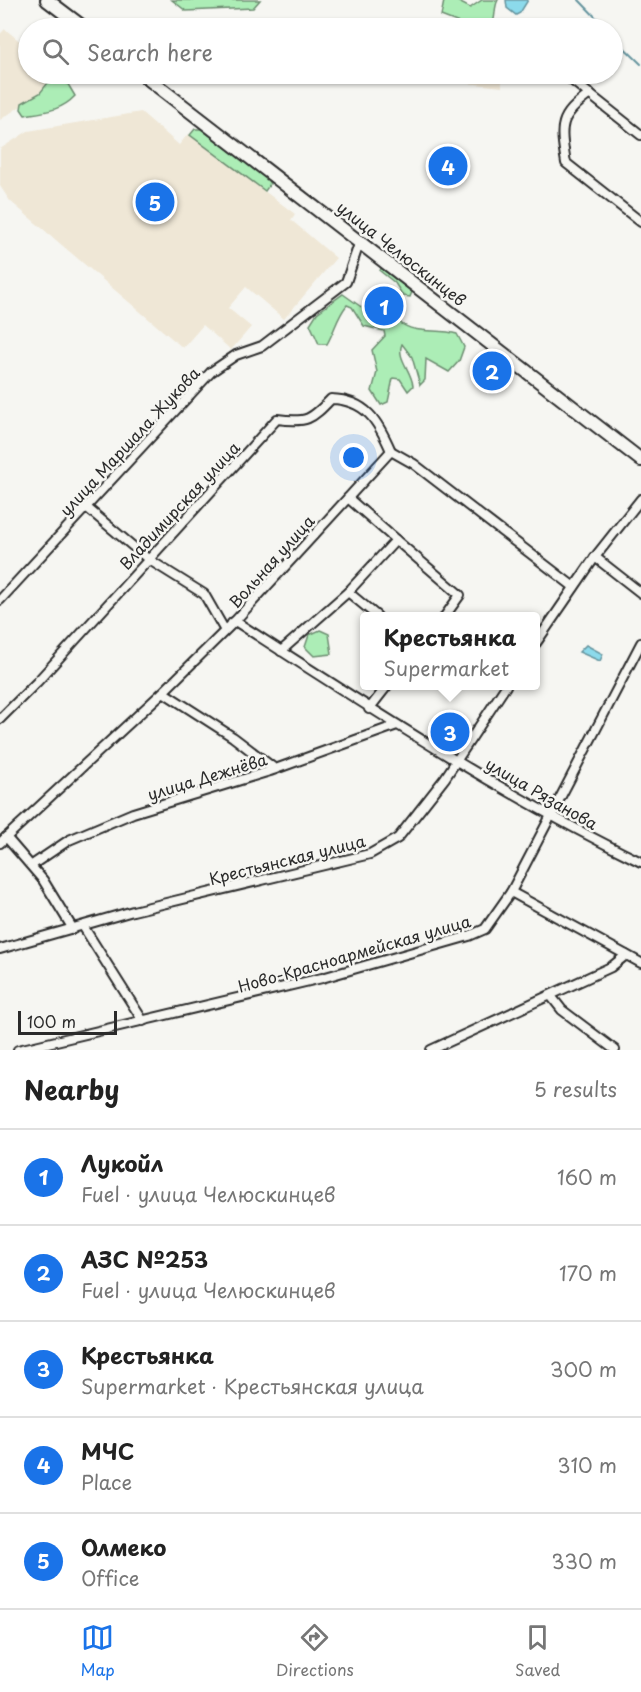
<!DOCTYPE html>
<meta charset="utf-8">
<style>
:root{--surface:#fff;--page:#f2f2f2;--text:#222;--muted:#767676;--line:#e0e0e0;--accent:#1a73e8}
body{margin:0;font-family:"Playpen Sans",sans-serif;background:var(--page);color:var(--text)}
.scale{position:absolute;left:18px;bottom:15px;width:99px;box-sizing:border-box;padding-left:6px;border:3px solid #2b2b2b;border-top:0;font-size:16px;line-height:21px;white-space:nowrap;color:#2b2b2b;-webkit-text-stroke:4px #f6f6f2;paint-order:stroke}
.you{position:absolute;left:354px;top:458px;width:21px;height:21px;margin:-15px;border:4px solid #fff;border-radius:50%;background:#1a73e8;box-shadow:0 0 0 9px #1a73e833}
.badge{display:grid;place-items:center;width:39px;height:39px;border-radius:50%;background:var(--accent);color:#fff;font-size:20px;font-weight:700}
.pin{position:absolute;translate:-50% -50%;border:3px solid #fff;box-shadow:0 2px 6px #0006}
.popup{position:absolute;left:360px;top:612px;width:180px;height:78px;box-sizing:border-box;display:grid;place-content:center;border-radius:6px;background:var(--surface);filter:drop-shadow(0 2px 4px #0005);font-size:20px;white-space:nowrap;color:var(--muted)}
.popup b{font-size:22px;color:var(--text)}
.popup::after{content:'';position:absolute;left:50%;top:100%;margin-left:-12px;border:12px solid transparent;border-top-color:var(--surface)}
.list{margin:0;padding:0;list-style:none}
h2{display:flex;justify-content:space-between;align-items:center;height:78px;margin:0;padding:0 24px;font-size:26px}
h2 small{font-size:20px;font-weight:400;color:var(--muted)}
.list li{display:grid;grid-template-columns:39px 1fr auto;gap:18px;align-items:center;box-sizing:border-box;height:96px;padding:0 24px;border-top:2px solid var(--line)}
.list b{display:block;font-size:22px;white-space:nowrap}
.list p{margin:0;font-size:20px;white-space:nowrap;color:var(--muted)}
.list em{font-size:20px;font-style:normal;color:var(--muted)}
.icon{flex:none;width:33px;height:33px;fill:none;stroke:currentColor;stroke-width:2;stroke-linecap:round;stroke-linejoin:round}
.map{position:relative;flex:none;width:641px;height:1050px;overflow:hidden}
.search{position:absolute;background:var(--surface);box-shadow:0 2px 4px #0004;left:18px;right:18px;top:18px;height:66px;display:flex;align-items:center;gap:15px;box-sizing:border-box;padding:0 21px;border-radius:33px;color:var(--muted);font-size:22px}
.sheet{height:558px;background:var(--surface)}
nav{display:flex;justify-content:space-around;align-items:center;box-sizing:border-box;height:84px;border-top:2px solid var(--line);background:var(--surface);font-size:16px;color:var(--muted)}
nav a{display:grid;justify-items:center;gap:3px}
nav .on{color:var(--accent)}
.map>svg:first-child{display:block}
.built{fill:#efe7d6}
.green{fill:#acedb6;stroke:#6c8c70;stroke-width:1.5}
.water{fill:#8cdaeb;stroke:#65949e;stroke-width:1.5}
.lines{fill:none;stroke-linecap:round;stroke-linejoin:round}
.stream{stroke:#65949e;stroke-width:2}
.minor-casing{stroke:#2b2b2b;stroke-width:12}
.primary-casing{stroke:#2b2b2b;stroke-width:16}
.minor{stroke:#f6f6f2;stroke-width:8}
.primary{stroke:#f6f6f2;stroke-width:12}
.labels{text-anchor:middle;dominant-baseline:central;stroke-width:5;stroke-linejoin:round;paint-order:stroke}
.street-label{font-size:16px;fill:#2b2b2b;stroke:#f6f6f2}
</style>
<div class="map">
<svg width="641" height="1050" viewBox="0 0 641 1050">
<rect width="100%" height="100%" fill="#f6f6f2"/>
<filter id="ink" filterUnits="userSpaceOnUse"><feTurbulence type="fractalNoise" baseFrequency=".0167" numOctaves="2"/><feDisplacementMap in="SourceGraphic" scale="12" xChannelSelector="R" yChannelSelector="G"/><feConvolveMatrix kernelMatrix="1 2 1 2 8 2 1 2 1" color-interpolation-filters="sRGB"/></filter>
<g filter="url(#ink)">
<!-- built -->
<g class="built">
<path d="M 5,29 L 28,48 L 28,74 L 56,74 L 52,85 L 0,120 L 0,34 Z"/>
<path d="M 440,74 L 502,74 L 502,87 L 439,80 Z"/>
<path d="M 141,112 L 179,145 L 188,134 L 295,214 L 291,220 L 336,258 L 284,319 L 246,287 L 228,308 L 251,327 L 231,350 L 203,325 L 183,348 L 10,201 L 0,186 L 0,149 L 28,131 Z"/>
</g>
<!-- green -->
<g class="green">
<path d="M 172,0 L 260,0 L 253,8 L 186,11 Z"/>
<path d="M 482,0 L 498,0 C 493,9 497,18 491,27 L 472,28 L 441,16 L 444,1 L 457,1 L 470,8 Z"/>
<path d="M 55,74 L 62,74 L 75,96 C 61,111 44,112 25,115 L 21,109 L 22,103 L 40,93 Z"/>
<path d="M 195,129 L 201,129 L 267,179 L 270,184 L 265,191 L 190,135 Z"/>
<path d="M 381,268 L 412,292 L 410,297 L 403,296 L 395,283 L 380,271 Z"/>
<path d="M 343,294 L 388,326 L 399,322 C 415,335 438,328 457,334 L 464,347 L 459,361 L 449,372 L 426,359 L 425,380 L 420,385 L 412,357 L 402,344 C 396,358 412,371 413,386 L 408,391 L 400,379 L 393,378 L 388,402 L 381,405 L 372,391 L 377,372 L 372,350 L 385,336 L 384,331 L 364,326 L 352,307 L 347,305 C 337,317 335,330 327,344 L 319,344 L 310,324 L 317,313 Z"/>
<path d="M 320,630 L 329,634 L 332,654 L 314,656 L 305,647 L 309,635 Z"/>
</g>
<!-- water -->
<g class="water">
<path d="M 506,0 L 528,0 L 520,13 L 516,15 L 507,8 Z"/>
<path d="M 586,645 L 603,654 L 600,661 L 579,652 Z"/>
</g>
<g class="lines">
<!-- stream -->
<g class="stream">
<path d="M 579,0 L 606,28"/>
<path d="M 612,36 L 641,64"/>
</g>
<!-- minor casing -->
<g class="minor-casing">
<g id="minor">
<path d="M 564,74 L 641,135"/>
<path d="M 590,94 C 558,117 560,126 566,163 L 641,222"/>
<path d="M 348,498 L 396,540"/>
<path d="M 86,507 L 148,559 L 204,594 L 224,629"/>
<path d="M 595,557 L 641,593"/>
<path d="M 348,592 L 377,616"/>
<path d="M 0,600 L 211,372 L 236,355 L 262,346 L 346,282 L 360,241"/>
<path d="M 232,623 L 235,621 C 367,706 499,793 641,862"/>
<path d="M 536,643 L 595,557 L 641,499"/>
<path d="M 281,651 L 348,592 L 396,540 L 460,595 L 445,616"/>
<path d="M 163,692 L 233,737 L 275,769"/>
<path d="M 369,709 L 387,686"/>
<path d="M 0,719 L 37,682 L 277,419 C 307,423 311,420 331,399 C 366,400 378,421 391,451"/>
<path d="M 6,837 L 43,880 L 73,929"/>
<path d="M 0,843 L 163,692 L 235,621 L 391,451 L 414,464 L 574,587"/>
<path d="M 32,865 L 69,840 L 133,813 L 270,771 L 397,725"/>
<path d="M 511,892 L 641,963"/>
<path d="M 83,926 L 143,1021"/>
<path d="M 0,949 L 133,911 L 370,854 L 398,838 L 445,778 L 506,686"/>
<path d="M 551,996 L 562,1010 L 615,1050"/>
<path d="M 18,1050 L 322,978 L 469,936 L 485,929 L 511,892 L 641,643"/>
<path d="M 431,1050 L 611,967 L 626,955"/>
</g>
</g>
<!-- primary casing -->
<g class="primary-casing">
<g id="primary">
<path d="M 47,0 L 84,28"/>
<path d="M 142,74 L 641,460"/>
</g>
</g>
<!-- minor -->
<use href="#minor" class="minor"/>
<!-- primary -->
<use href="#primary" class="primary"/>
</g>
</g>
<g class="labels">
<!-- street labels -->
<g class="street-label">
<text transform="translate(402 253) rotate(38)">улица Челюскинцев</text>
<text transform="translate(129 441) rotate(-47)">улица Маршала Жукова</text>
<text transform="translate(179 505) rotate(-47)">Владимирская улица</text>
<text transform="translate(271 561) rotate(-48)">Вольная улица</text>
<text transform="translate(207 776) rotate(-17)">улица Дежнёва</text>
<text transform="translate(542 793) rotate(30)">улица Рязанова</text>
<text transform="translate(287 859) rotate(-14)">Крестьянская улица</text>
<text transform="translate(354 953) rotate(-16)">Ново-Красноармейская улица</text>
</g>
</g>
</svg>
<div class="scale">100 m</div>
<div class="you"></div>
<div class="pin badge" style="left:384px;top:306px">1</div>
<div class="pin badge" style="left:492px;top:371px">2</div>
<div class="pin badge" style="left:450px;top:732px">3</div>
<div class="popup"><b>Крестьянка</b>Supermarket</div>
<div class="pin badge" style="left:448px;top:166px">4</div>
<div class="pin badge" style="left:155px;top:202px">5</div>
<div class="search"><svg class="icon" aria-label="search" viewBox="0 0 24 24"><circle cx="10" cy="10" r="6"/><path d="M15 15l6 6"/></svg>Search here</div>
</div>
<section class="sheet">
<h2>Nearby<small>5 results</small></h2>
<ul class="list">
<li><span class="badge">1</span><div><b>Лукойл</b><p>Fuel · улица Челюскинцев</p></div><em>160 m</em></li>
<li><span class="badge">2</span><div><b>АЗС №253</b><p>Fuel · улица Челюскинцев</p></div><em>170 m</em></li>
<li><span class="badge">3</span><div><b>Крестьянка</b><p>Supermarket · Крестьянская улица</p></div><em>300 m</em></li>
<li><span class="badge">4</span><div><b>МЧС</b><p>Place</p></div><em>310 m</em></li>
<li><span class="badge">5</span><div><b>Олмеко</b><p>Office</p></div><em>330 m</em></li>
</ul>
</section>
<nav>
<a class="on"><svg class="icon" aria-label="map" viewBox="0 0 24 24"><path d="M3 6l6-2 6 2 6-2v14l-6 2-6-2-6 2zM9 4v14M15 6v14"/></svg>Map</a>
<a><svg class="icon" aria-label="directions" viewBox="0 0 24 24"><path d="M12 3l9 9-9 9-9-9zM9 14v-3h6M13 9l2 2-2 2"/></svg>Directions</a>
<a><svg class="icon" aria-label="saved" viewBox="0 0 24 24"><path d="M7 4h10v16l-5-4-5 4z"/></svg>Saved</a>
</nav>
